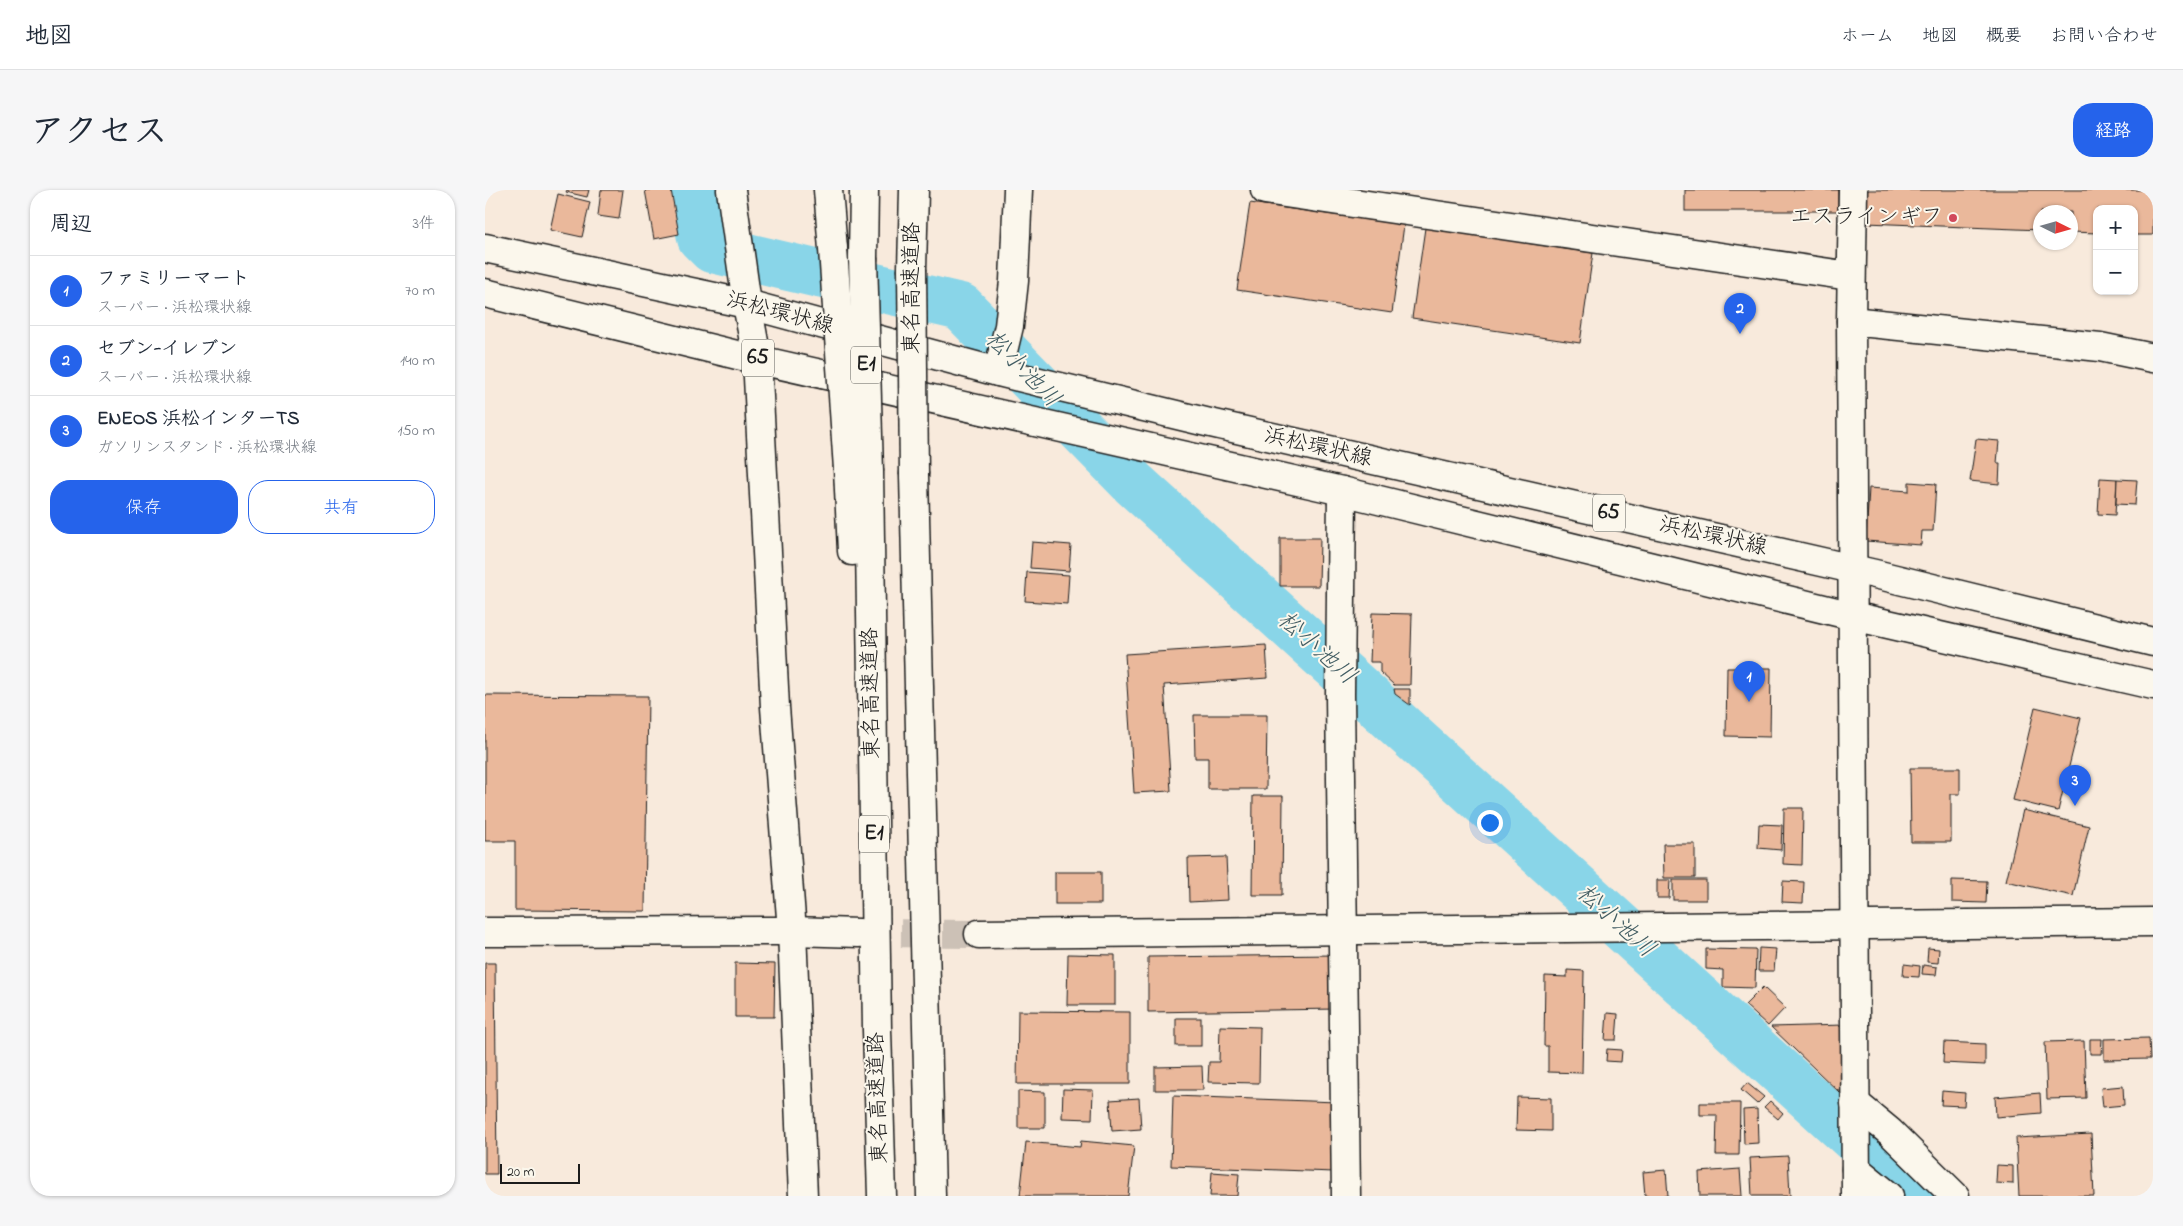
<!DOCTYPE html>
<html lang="ja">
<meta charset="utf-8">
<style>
:root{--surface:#fff;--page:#f6f6f7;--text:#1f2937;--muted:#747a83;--line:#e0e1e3;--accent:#2563eb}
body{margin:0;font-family:"Indie Flower","Klee One",sans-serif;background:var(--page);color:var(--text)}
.controls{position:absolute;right:15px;top:15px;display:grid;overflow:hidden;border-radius:10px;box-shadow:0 1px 4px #0004}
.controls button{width:45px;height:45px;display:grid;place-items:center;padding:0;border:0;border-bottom:1px solid var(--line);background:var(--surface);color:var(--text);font:25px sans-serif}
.compass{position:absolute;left:1548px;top:15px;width:45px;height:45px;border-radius:50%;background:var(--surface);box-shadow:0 1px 4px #0004;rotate:95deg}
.scale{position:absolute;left:15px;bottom:12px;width:80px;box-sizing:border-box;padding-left:5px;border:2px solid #1c1c1c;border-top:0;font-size:14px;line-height:18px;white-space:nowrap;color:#1c1c1c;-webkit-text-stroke:4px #fbf7ec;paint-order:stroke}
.you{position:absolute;left:1004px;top:632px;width:18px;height:18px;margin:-12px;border:4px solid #fff;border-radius:50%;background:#1a73e8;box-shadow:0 0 0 8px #1a73e833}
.badge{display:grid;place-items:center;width:32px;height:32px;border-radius:50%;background:var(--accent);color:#fff;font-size:16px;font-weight:700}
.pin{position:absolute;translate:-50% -41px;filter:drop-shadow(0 1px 2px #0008)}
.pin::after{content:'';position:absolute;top:26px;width:18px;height:15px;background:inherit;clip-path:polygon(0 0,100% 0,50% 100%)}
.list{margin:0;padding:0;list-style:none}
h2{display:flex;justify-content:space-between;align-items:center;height:65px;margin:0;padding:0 20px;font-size:21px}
h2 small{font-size:16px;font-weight:400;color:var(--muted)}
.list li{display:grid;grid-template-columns:32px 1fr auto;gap:15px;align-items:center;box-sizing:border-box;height:70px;padding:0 20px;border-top:1px solid var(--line)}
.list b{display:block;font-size:19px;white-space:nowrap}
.list p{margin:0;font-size:16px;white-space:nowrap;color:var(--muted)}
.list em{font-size:16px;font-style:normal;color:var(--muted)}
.actions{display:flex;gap:10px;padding:15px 20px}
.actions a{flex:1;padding:11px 0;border:1px solid var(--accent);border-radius:20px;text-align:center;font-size:18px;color:var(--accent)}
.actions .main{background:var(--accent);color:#fff}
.map{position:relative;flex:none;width:1668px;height:1006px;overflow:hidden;border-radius:20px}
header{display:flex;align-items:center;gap:30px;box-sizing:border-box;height:70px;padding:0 25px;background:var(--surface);border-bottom:1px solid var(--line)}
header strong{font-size:24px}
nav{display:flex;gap:28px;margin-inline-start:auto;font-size:18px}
.intro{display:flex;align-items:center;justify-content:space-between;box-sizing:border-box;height:120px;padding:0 30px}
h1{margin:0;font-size:35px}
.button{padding:12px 22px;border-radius:20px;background:var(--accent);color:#fff;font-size:18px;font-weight:700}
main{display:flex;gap:30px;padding:0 30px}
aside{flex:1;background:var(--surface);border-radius:20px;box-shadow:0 1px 4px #0004}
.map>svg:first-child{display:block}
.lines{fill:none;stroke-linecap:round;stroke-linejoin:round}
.river{stroke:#89d5e8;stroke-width:48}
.building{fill:#eab89b;stroke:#1c1c1c}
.minor-tunnel{stroke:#ccc1b6;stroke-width:28;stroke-dasharray:28 14;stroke-linecap:butt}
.minor-casing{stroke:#1c1c1c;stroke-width:31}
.major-casing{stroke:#1c1c1c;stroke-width:31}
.highway-casing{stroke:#1c1c1c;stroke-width:31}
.minor{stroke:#fbf7ec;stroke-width:28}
.major{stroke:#fbf7ec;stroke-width:28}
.highway{stroke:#fbf7ec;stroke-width:28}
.highway-bridge-casing{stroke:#1c1c1c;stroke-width:31;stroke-linecap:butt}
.highway-bridge{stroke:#fbf7ec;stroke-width:28}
.poi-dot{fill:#d1495b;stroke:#fbf7ec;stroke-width:2}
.labels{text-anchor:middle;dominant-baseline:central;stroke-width:4;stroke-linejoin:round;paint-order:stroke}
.shield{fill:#fbf7ec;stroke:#5f5e5a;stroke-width:1}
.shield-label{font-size:21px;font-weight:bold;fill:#1c1c1c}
.poi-label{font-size:22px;fill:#1c1c1c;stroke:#fbf7ec;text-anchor:end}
.street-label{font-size:22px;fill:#1c1c1c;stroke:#fbf7ec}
.water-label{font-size:24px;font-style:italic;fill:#425d63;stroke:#fbf7ec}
</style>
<header>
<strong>地図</strong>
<nav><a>ホーム</a><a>地図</a><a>概要</a><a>お問い合わせ</a></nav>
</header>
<div class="intro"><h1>アクセス</h1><a class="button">経路</a></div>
<main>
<aside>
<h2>周辺<small>3件</small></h2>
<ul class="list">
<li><span class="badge">1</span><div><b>ファミリーマート</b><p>スーパー · 浜松環状線</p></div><em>70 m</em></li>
<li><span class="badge">2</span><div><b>セブン-イレブン</b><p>スーパー · 浜松環状線</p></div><em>140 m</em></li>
<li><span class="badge">3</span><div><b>ENEOS 浜松インターTS</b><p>ガソリンスタンド · 浜松環状線</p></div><em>150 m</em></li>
</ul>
<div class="actions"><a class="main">保存</a><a>共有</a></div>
</aside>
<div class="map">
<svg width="1668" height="1006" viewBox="0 0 1668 1006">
<rect width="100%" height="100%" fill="#f8eadc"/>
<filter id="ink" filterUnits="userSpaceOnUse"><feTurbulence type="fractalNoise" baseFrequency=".02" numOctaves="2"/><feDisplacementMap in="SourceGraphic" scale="10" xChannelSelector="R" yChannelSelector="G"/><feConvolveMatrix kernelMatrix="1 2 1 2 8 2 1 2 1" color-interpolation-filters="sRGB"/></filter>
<g filter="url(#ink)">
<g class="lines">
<!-- river -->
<path class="river" d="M 207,0 L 216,48 L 227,59 L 476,117 L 649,294 L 1432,1006"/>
</g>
<!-- building -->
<g class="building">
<path d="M 82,0 L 104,0 L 102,7 L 81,2 Z"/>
<path d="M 116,0 L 138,0 L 134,29 L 113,26 Z"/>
<path d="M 160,0 L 186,0 L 194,44 L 169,49 Z"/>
<rect x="1200" y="0" width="153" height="21"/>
<path d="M 1382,0 L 1668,0 L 1668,45 L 1649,45 L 1649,19 L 1612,19 L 1612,43 L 1586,42 L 1586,22 L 1556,22 L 1556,40 L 1381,33 Z"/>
<path d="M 73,4 L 105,12 L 97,47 L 65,40 Z"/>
<path d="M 765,13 L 919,35 L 907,123 L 752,100 Z"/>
<path d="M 940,38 L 1108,63 L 1095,153 L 927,128 Z"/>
<path d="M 1491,249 L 1514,251 L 1512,273 L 1515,273 L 1514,294 L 1485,291 Z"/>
<path d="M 1615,288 L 1632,289 L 1630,325 L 1613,324 Z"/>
<path d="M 1632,289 L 1652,290 L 1650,315 L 1631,314 Z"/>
<path d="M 1424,292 L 1451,294 L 1448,341 L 1437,341 L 1436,355 L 1381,351 L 1384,298 L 1424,301 Z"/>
<path d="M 795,348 L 835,348 L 834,396 L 795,396 Z"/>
<path d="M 547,352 L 586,355 L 584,381 L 545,378 Z"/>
<path d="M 542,382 L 584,385 L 582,414 L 540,411 Z"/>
<path d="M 887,423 L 927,424 L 925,495 L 909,495 L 895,482 L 895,472 L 885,472 Z"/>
<path d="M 781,455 L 783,488 L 679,495 L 686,601 L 649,603 L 640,464 Z"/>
<path d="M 1242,478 L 1286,478 L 1285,547 L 1241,546 Z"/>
<path d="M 909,499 L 925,499 L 925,515 L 910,504 Z"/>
<path d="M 0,505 L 163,506 L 160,721 L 30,720 L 30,651 L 0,651 Z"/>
<path d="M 1550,517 L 1596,528 L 1573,621 L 1528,610 Z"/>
<path d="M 709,525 L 782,525 L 781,599 L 723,599 L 723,568 L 710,568 Z"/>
<path d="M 1425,578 L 1475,578 L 1475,604 L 1466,604 L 1466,652 L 1426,652 Z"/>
<path d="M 768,606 L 798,606 L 797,705 L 767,705 Z"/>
<path d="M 1299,618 L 1318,618 L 1317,675 L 1298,674 Z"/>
<path d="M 1538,620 L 1604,636 L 1588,706 L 1521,691 Z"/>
<path d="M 1274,634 L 1297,635 L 1296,660 L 1273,658 Z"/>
<path d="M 1178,654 L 1210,654 L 1210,688 L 1179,688 Z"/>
<path d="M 741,667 L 743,710 L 704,712 L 703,668 Z"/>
<rect x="570" y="682" width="46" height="32"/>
<path d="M 1172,690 L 1185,690 L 1184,708 L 1172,708 Z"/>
<rect x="1188" y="690" width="33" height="20"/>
<path d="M 1467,690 L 1502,691 L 1501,713 L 1467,712 Z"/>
<path d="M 1298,691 L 1319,692 L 1318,713 L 1297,712 Z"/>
<path d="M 1274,758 L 1291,759 L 1289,781 L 1273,781 Z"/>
<path d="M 1443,758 L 1454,759 L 1453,773 L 1442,772 Z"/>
<path d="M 1221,759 L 1271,760 L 1270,798 L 1238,797 L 1238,780 L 1221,779 Z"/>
<path d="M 583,764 L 630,765 L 630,815 L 582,815 Z"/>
<path d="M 851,765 L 851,819 L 663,822 L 663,767 Z"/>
<path d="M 0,773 L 10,773 L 12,984 L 0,984 Z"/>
<path d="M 250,773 L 290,774 L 289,827 L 250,827 Z"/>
<path d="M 1419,774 L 1435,776 L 1434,787 L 1418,786 Z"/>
<path d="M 1438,775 L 1452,777 L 1451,785 L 1437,784 Z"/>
<path d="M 1082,780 L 1099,781 L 1097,883 L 1063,882 L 1063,856 L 1059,856 L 1060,786 L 1082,787 Z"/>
<path d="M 1278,797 L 1300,818 L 1283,836 L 1260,815 Z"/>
<path d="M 533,821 L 645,822 L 645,894 L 532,894 Z"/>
<path d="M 1122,823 L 1133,824 L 1131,850 L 1120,850 Z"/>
<rect x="691" y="828" width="25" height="28"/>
<path d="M 1359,835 L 1355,903 L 1286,837 Z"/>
<path d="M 735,836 L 775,837 L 774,893 L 723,892 L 724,872 L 734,872 Z"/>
<path d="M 1664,848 L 1665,869 L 1619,870 L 1619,849 Z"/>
<path d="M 1605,849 L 1617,849 L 1616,864 L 1605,864 Z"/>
<path d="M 1599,851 L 1601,908 L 1562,909 L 1560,852 Z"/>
<path d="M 1459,852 L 1500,854 L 1500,875 L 1458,873 Z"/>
<path d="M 1122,859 L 1137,860 L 1136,872 L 1121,871 Z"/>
<path d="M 717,876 L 718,900 L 670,900 L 670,877 Z"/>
<path d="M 1262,893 L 1279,907 L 1272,914 L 1256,900 Z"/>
<path d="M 1638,896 L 1639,915 L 1618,917 L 1616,898 Z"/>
<path d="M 578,899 L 608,900 L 607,929 L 577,928 Z"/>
<path d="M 533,901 L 560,902 L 560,938 L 533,938 Z"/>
<path d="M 1457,901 L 1480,903 L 1479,916 L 1456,915 Z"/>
<path d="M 1555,903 L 1556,923 L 1511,927 L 1510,907 Z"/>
<path d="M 688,906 L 852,912 L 849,982 L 686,976 Z"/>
<path d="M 1032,907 L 1066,908 L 1066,941 L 1031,940 Z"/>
<path d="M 654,908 L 656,939 L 627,941 L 625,910 Z"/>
<path d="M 1285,911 L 1298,923 L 1293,929 L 1279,917 Z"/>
<path d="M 1215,913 L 1255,913 L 1254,965 L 1231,965 L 1232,925 L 1215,925 Z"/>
<path d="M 1272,919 L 1273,953 L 1259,954 L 1258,920 Z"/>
<path d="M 1606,944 L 1609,1006 L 1534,1006 L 1531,948 Z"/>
<path d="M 596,951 L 649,956 L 643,1006 L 535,1006 L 541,952 L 595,957 Z"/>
<path d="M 1303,966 L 1305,1006 L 1267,1006 L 1265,968 Z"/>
<path d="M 1512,975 L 1528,976 L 1528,994 L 1511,993 Z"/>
<path d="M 1255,979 L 1257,1006 L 1215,1006 L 1214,982 Z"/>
<path d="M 1181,980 L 1183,1006 L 1160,1006 L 1158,982 Z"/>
<path d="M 727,982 L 754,984 L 752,1006 L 725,1006 Z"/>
</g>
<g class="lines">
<!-- minor-tunnel -->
<path class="minor-tunnel" d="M 374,743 L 494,744"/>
<!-- minor casing -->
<g class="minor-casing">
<g id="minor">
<path d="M 246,0 L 262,114 L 272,168 L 290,517 L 307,741 L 318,1006"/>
<path d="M 780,0 L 1365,86"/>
<path d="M 1366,131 L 1368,0"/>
<path d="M 513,182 L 524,136 L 529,91 L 533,0"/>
<path d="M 857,301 L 855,505 L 861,1006"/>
<path d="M 0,742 L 307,741 L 374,743"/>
<path d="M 494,744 L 1668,732"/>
<path d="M 1370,913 L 1405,942 L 1470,1006"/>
<path d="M 1371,979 L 1404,1006"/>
<path d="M 1371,1006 L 1366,131 L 1615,157 L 1668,168"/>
</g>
</g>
<!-- major casing -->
<g class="major-casing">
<g id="major">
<path d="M 0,58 L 262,114 L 513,182 L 721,232 L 1390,384 L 1668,452"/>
<path d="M 0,103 L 252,165 L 857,301 L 1368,426 L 1668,495"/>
</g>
</g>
<!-- highway casing -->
<g class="highway-casing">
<g id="highway">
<path d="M 343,0 L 348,59"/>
<path d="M 378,68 L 379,0"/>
<path d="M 427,79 L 429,0"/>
<path d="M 363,279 L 367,361"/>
<path d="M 384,282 L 392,840 L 397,1006"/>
<path d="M 429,285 L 446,1006"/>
</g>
</g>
<!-- minor -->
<use href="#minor" class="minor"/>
<!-- major -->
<use href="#major" class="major"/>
<!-- highway -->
<use href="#highway" class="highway"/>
<!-- highway-bridge casing -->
<g class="highway-bridge-casing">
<g id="highway-bridge">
<path d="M 348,59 L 363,279"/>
<path d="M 378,68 L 384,282"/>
<path d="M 427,79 L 429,285"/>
</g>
</g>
<!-- highway-bridge -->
<use href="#highway-bridge" class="highway-bridge"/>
</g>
</g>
<!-- markers -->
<circle class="poi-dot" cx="1468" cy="28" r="5"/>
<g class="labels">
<!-- shield labels -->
<g class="shield">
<rect x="257" y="149.5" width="32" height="37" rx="4"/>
<rect x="366" y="156.5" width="30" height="37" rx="4"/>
<rect x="1108" y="304.5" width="32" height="37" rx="4"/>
<rect x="374" y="625.5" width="30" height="37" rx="4"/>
</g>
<g class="shield-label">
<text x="273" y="168">65</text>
<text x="381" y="175">E1</text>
<text x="1124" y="323">65</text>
<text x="389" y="644">E1</text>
</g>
<!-- poi labels -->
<g class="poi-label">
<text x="1458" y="28">エスラインギフ</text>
</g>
<!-- street labels -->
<g class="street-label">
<text transform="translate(428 98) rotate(-90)">東名高速道路</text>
<text transform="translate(295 124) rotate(15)">浜松環状線</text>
<text transform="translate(833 258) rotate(13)">浜松環状線</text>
<text transform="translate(1228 347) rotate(13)">浜松環状線</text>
<text transform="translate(387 503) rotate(-91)">東名高速道路</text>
<text transform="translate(394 908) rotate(-92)">東名高速道路</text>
</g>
<!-- water labels -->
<g class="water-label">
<text transform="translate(537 180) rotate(46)">松小池川</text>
<text transform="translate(831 459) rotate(42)">松小池川</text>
<text transform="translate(1130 732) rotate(42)">松小池川</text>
</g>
</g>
</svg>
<div class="controls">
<button>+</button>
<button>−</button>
</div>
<svg class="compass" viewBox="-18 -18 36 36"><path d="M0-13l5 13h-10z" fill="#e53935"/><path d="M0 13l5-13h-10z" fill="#747a83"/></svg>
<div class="scale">20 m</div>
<div class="you"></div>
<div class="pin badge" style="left:1264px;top:512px">1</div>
<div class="pin badge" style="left:1255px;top:144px">2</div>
<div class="pin badge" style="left:1590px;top:616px">3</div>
</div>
</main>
